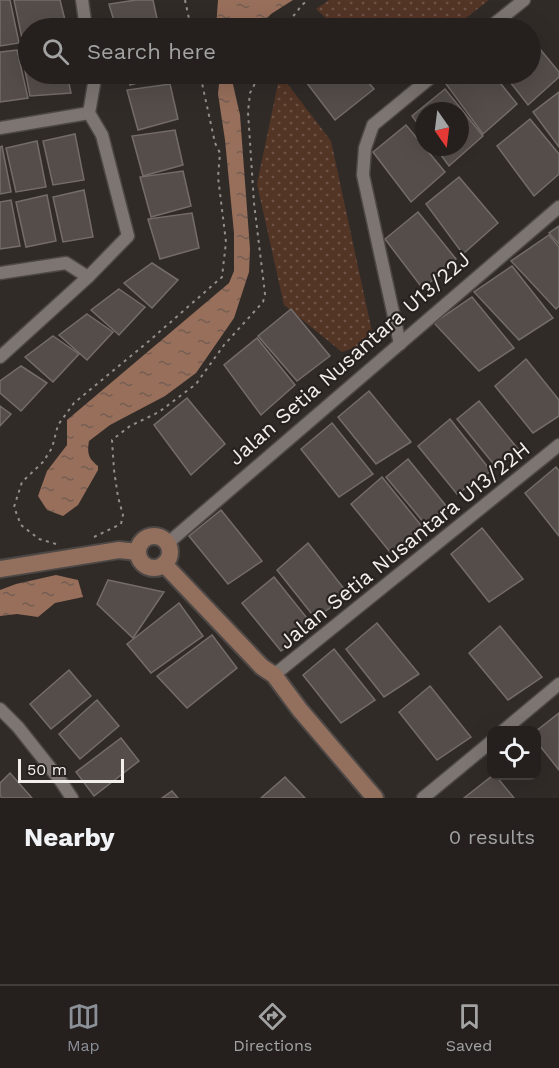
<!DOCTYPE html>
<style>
:root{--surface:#25201e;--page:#312d2b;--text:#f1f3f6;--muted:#a3a3a4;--line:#423e3c;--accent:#8c9099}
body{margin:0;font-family:"Work Sans",sans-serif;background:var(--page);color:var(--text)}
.controls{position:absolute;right:18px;bottom:18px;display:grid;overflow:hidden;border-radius:12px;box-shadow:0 6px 24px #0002}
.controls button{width:54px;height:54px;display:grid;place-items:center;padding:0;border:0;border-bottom:2px solid var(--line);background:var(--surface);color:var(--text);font:30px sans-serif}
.compass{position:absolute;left:415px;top:102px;width:54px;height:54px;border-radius:50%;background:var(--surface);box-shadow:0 6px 24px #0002;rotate:166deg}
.scale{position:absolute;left:18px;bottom:15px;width:106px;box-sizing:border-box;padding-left:6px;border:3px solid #f2eeec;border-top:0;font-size:16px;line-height:21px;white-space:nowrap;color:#f2eeec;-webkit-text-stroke:4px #27211f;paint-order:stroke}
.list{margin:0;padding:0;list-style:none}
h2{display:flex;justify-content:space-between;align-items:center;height:78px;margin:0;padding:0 24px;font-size:26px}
h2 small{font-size:20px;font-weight:400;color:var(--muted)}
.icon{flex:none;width:33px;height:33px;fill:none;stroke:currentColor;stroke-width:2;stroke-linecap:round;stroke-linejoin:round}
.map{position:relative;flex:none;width:559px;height:798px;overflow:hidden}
.search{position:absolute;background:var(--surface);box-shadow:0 6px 24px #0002;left:18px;right:18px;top:18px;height:66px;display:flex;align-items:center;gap:15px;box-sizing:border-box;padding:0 21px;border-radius:33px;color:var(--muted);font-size:22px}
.sheet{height:186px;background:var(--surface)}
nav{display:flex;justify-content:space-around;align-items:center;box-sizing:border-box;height:84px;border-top:2px solid var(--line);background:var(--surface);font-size:16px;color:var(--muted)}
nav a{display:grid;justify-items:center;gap:3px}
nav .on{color:var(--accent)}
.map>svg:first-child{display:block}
.grass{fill:url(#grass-dots)}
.water{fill:url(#water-ripples)}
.building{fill:#544d4a;stroke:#746c69;stroke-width:1.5}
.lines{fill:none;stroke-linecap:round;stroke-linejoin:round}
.street-casing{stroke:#4d4846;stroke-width:15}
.secondary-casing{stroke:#4d4846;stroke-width:20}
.path{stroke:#938e8c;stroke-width:2;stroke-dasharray:3 4.5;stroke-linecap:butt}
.street{stroke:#7c7571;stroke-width:12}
.secondary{stroke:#92705d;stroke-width:16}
.labels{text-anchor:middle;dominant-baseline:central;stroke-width:4.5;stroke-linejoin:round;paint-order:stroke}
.street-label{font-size:21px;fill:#f2eeec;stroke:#27211f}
</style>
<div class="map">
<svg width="559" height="798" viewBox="0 0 559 798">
<defs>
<pattern id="grass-dots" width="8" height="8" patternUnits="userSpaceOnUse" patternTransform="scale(1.5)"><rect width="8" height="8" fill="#533526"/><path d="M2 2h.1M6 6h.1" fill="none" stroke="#6c5346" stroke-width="1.8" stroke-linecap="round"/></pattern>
<pattern id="water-ripples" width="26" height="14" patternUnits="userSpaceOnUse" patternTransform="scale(1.5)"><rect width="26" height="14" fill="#986f5b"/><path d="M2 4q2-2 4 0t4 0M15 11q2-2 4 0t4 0" fill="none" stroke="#745d52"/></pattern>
</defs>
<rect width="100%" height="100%" fill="#312b28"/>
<!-- grass -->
<g class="grass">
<path d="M 329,0 L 489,0 L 453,28 L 337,28 L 316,9 Z"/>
<path d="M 280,74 L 331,141 L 374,341 L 342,352 L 284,305 L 257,184 Z"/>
</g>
<!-- water -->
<g class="water">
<path d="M 218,0 L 293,0 L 271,14 L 258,28 L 216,28 Z"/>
<path d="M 220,74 L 233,74 L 232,80 L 240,115 L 250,249 L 249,272 L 234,318 L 196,373 L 165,396 L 110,425 L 89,441 C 87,453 88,458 98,466 L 98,470 L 78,505 L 63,516 L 47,510 L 38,496 L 47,471 L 67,445 L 67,420 L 229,283 L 234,271 L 234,233 L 225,140 L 218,94 Z"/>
<path d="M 56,575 L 78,580 L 83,597 L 55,603 L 38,617 L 17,614 L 0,616 L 0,590 L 16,584 Z"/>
</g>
<!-- building -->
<g class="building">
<path d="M 0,0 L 10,0 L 19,43 L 0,46 Z"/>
<path d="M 14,0 L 60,0 L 67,28 L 28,28 L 28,42 L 23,43 Z"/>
<path d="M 136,0 L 153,0 L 159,28 L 116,28 L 109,4 Z"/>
<path d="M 530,37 L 559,72 L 559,77 L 528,105 L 504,74 L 530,74 Z"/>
<path d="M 28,49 L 28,74 L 67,74 L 71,93 L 30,96 L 21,50 Z"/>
<path d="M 17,50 L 28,98 L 0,102 L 0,52 Z"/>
<path d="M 127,74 L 169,74 L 130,85 Z"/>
<path d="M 300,74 L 361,74 L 374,89 L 335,120 Z"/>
<path d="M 459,74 L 493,74 L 517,104 L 483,134 L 446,84 Z"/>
<path d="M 170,84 L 178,119 L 138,130 L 127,90 Z"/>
<path d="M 445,89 L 483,136 L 449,166 L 435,147 L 460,147 L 460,111 L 424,111 L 424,132 L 412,116 Z"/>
<path d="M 559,92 L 559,147 L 533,112 Z"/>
<path d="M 530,119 L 559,154 L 559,174 L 534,196 L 497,146 Z"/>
<path d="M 406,125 L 445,172 L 411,202 L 373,152 Z"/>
<path d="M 175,130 L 183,165 L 143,176 L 132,136 Z"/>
<path d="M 75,134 L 84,180 L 53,185 L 43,141 Z"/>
<path d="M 37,141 L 46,187 L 16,192 L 6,148 Z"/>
<path d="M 2,146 L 11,192 L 0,194 L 0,147 Z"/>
<path d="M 183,171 L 191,206 L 151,217 L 140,177 Z"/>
<path d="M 459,177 L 498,223 L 463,254 L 426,204 Z"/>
<path d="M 84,190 L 93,237 L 63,242 L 53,197 Z"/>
<path d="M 47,195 L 56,241 L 26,247 L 16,202 Z"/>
<path d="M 11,200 L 20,246 L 0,249 L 0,202 Z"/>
<path d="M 418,212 L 456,259 L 423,289 L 385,239 Z"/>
<path d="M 192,213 L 199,248 L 160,259 L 148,219 Z"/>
<path d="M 559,226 L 559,244 L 549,233 Z"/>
<path d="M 549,235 L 559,247 L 559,306 L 556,309 L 511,261 Z"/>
<path d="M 152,263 L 178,280 L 152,308 L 124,283 Z"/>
<path d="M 512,266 L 553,318 L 519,340 L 474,292 Z"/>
<path d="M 119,289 L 145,307 L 119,335 L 91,310 Z"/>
<path d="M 472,297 L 514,348 L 479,371 L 434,323 Z"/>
<path d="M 291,309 L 330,356 L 297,381 L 258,336 Z"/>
<path d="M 87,314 L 113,332 L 87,360 L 59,335 Z"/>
<path d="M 53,336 L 79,354 L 53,382 L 25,357 Z"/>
<path d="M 257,338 L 295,385 L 261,415 L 224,365 Z"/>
<path d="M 526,359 L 559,400 L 559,416 L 533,433 L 495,386 Z"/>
<path d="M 21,366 L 47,383 L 21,411 L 0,393 L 0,381 Z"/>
<path d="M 369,391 L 411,442 L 376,464 L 338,417 Z"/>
<path d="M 187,398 L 225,444 L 191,475 L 154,425 Z"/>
<path d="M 479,401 L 518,449 L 496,467 L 457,419 Z"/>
<path d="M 0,406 L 11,414 L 0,426 Z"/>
<path d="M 450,419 L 491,471 L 457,494 L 418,446 Z"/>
<path d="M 332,423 L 373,474 L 339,497 L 301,449 Z"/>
<path d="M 408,459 L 447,507 L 425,524 L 386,477 Z"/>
<path d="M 556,467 L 559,471 L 559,536 L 525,493 Z"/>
<path d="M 382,477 L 424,529 L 390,552 L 351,504 Z"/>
<path d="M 221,510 L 262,561 L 228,584 L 189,536 Z"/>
<path d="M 482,528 L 523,579 L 489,602 L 451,554 Z"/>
<path d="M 308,543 L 349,595 L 315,618 L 277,570 Z"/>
<path d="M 274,577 L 315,628 L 281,651 L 242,603 Z"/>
<path d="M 108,580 L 164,592 L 133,638 L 97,604 Z"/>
<path d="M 179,603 L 203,636 L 151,673 L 127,644 Z"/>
<path d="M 377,623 L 419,674 L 384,697 L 346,649 Z"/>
<path d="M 500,626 L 542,677 L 508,700 L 469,653 Z"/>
<path d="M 212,635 L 237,668 L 187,708 L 157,676 Z"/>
<path d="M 334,649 L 375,700 L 341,723 L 303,675 Z"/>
<path d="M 69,670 L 91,696 L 51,729 L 30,704 Z"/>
<path d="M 430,686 L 471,737 L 437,760 L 399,712 Z"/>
<path d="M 97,700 L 119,726 L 80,759 L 59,734 Z"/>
<path d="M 559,713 L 559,770 L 536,741 L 536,731 Z"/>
<path d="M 121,738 L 139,761 L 94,796 L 76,772 Z"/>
<path d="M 10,773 L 32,798 L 2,798 L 0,796 L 0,783 Z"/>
<path d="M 492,776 L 496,776 L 514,798 L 464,798 Z"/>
<path d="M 285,777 L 305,798 L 261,798 Z"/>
<path d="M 172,791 L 178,798 L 162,798 Z"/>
</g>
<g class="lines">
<!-- street casing -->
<g class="street-casing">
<g id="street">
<path d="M 82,0 L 86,28"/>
<path d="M 489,28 L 524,0"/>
<path d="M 0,128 L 89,113"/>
<path d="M 0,273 L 66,263 L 88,277"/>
<path d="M 400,344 L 363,175 L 365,148 L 373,125 L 435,74"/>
<path d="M 0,357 L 88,277 L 128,236 L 102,135 L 89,113 L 94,84 L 92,74"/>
<path d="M 168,543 L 559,207"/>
<path d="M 274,675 L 559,445"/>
<path d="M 0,709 L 18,727 L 60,780 L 72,798"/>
<path d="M 504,730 L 559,684"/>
<path d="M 423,798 L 492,741"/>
</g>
</g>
<!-- secondary casing -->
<g class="secondary-casing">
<g id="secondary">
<circle cx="154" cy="552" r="16"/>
<path d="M 164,564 L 262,667 L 274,675 L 300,710 L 375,798"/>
<path d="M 0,569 L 119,550 L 138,552"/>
</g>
</g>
<!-- path -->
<g class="path">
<path d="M 185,0 L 191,28"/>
<path d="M 284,28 L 302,5 L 308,0"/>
<path d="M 94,537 L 121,524 L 123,515 L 118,497 L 114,470 L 112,440 L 130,426 L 159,412 L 196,384 L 224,345 L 263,302 L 265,294 L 254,203 L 248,112 L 250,93 L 260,74"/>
<path d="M 56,544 L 39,539 L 21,525 L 14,507 L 22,482 L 43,462 L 52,448 L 58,425 L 74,403 L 149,341 L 222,277 L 226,242 L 218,177 L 220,153 L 215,143 L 200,74"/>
</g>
<!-- street -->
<use href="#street" class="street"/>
<!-- secondary -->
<use href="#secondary" class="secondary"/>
</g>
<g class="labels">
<!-- street labels -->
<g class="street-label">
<text transform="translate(349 358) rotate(-41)">Jalan Setia Nusantara U13/22J</text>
<text transform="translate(404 545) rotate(-39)">Jalan Setia Nusantara U13/22H</text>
</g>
</g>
</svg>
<div class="controls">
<button><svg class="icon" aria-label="locate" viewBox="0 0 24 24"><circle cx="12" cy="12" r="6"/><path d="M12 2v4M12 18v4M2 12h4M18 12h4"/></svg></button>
</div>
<svg class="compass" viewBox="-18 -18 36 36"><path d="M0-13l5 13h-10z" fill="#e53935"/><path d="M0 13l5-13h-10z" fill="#a3a3a4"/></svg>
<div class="scale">50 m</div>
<div class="search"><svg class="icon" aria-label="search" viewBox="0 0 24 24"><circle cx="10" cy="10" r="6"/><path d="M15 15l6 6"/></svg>Search here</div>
</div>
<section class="sheet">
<h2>Nearby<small>0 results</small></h2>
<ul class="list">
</ul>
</section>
<nav>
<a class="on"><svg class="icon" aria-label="map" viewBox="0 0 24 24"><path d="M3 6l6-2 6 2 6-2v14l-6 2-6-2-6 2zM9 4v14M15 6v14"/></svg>Map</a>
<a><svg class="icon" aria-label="directions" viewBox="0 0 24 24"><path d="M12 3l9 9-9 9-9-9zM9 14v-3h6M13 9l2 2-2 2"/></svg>Directions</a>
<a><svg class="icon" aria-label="saved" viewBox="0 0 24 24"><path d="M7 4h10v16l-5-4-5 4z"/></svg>Saved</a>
</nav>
